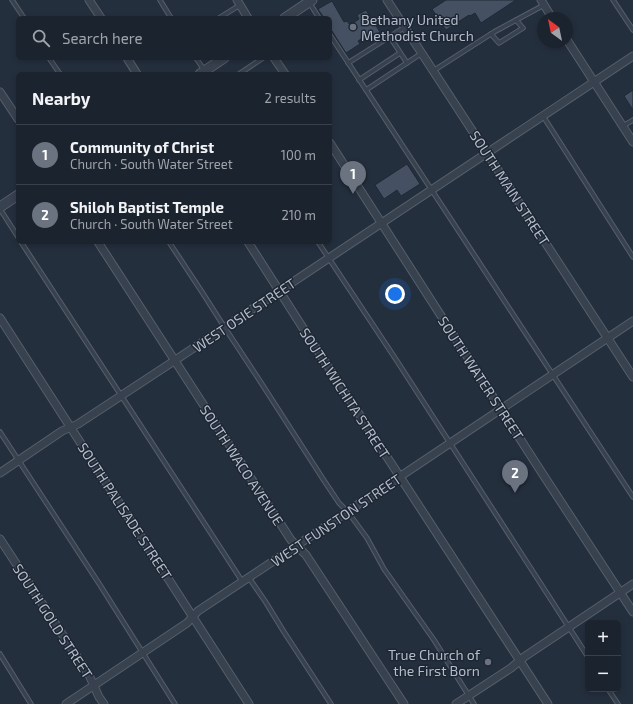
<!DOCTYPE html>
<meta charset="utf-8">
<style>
:root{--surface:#1b232e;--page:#242b36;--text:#f1f3f6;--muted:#a0a4aa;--line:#39404a;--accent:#d93025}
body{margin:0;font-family:"Exo 2",sans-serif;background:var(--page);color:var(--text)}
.controls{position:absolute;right:12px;bottom:12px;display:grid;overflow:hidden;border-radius:6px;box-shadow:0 2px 6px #0003}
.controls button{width:36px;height:36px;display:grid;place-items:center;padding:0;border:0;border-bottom:1px solid var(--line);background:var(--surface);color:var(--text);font:20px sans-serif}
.compass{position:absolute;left:537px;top:12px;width:36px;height:36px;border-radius:50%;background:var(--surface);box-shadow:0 2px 6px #0003;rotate:327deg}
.you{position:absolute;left:395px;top:294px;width:14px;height:14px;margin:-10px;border:3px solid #fff;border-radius:50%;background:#1a73e8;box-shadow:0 0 0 6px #1a73e833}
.badge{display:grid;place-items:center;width:26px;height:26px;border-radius:50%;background:var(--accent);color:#fff;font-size:13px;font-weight:700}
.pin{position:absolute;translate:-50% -33px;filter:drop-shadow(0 1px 2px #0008)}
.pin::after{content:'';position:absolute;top:21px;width:14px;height:12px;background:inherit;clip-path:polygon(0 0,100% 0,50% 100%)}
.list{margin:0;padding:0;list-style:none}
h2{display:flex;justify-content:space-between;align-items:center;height:52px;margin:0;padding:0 16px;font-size:17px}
h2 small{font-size:13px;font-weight:400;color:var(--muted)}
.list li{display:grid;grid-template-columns:26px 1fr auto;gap:12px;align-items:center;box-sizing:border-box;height:60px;padding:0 16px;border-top:1px solid var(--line)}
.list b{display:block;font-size:15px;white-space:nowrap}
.list p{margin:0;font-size:13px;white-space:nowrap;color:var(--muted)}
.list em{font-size:13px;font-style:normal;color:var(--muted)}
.icon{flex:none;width:22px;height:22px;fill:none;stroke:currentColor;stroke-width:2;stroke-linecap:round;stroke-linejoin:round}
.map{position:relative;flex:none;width:633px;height:704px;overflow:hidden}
.search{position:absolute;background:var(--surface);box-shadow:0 2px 6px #0003;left:16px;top:16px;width:316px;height:44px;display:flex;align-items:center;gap:10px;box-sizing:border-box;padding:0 14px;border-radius:6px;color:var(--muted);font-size:15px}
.panel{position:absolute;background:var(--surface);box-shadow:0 2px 6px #0003;left:16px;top:72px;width:316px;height:172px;border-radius:6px}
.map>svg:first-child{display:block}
.building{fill:#455162;stroke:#1f2835}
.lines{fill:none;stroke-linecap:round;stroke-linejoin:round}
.service-casing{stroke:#565f6c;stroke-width:5.5}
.minor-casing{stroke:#565f6c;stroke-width:9}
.tertiary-casing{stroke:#565f6c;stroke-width:11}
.service{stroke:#38414e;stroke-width:3.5}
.minor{stroke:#38414e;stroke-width:7}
.tertiary{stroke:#38414e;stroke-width:9}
.worship-dot{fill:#6b7280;stroke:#1d2633;stroke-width:1.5}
.labels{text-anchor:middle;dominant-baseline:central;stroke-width:3;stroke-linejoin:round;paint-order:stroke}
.poi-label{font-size:14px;fill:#b4bcc9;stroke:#1d2633;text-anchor:start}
.street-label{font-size:14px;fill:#b4bcc9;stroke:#1d2633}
</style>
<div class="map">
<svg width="633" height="704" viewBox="0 0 633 704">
<rect width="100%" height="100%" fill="#242f3e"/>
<!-- building -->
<g class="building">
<path d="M 446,0 L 516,0 L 481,23 L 475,13 L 470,16 L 469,15 L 446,30 L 432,9 Z"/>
<path d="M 332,1 L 344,22 L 347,21 L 350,25 L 359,19 L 357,15 L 366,10 L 380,32 L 373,37 L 371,33 L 358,41 L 360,44 L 346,53 L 330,28 L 330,18 L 324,18 L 318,9 Z"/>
<path d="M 633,90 L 633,110 L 624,96 Z"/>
<path d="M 407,164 L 420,184 L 401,196 L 397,190 L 384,199 L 375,185 Z"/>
</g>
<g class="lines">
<!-- service casing -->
<g class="service-casing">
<g id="service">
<path d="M 12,0 L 24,18"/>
<path d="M 160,0 L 171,18"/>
<path d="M 613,0 L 633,30"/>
<path d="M 309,2 L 319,18"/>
<path d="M 219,18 L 240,5"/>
<path d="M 491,34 L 499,43 L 523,28 L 516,20"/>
<path d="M 330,35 L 633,497"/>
<path d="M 390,37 L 407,63"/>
<path d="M 49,58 L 60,74"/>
<path d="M 196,58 L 204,70"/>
<path d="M 348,63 L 405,27"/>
<path d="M 433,71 L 494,32 L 544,5"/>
<path d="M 239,74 L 263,58"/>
<path d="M 359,80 L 400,53"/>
<path d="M 366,90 L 422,53"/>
<path d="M 543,116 L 633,257"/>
<path d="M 623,126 L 633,120"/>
<path d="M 0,209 L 18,237"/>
<path d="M 21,242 L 242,581"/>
<path d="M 169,242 L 202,292 L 225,328 L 258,378 L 323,479 L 339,503 L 348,512 L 367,538 L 384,569 L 434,640 L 474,704"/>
<path d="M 318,242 L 397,361 L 588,657"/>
<path d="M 0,432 L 100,585 L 175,704"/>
<path d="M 249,578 L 265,601 L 284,632 L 331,704"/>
<path d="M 0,654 L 31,704"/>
<path d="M 608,689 L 618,704"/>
</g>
</g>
<!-- minor casing -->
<g class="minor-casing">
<g id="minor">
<path d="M 89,0 L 101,18"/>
<path d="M 237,0 L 248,18"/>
<path d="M 387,0 L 633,377"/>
<path d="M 541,0 L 552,18"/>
<path d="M 567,40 L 633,142"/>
<path d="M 127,58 L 137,74"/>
<path d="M 274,58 L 285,74"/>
<path d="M 0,92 L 18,119"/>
<path d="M 330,143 L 542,473 L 633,612"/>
<path d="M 98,242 L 291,540 L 306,555 L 404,704"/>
<path d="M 248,242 L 303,328 L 548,704"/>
<path d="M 0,318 L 249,704"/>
<path d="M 0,473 L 62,431 L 78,424 L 174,361 L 633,56"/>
<path d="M 0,539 L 89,675 L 99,697 L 104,704"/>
<path d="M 66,704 L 187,623 L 198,611 L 260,570 L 633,321"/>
<path d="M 456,704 L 511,668 L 524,657 L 633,584"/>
</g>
</g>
<!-- tertiary casing -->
<g class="tertiary-casing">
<g id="tertiary">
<path d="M 285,18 L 312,0"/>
<path d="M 200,74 L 224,58"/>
<path d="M 0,207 L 18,195"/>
</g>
</g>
<!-- service -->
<use href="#service" class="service"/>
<!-- minor -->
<use href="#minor" class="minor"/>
<!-- tertiary -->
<use href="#tertiary" class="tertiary"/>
</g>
<!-- markers -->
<g class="worship-dot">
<circle cx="353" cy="27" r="4"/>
<circle cx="488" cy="662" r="4"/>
</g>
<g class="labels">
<!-- poi labels -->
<g class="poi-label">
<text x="361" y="19">Bethany United<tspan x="361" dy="16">Methodist Church</tspan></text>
<text x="480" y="654" text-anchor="end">True Church of<tspan x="480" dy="16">the First Born</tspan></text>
</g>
<!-- street labels -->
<g class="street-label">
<text transform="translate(510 188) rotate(57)">SOUTH MAIN STREET</text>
<text transform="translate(244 315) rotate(-34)">WEST OSIE STREET</text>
<text transform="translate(481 378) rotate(57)">SOUTH WATER STREET</text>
<text transform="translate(345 393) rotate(57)">SOUTH WICHITA STREET</text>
<text transform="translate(242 465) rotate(57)">SOUTH WACO AVENUE</text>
<text transform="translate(125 511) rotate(57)">SOUTH PALISADE STREET</text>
<text transform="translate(336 520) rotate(-34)">WEST FUNSTON STREET</text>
<text transform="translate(53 621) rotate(57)">SOUTH GOLD STREET</text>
</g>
</g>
</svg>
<div class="controls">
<button>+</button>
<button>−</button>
</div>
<svg class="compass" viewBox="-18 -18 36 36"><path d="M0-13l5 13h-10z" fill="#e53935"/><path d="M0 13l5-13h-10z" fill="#a0a4aa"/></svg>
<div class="you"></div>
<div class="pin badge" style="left:353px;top:194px;background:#6b7280">1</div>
<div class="pin badge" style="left:515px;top:493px;background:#6b7280">2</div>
<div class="search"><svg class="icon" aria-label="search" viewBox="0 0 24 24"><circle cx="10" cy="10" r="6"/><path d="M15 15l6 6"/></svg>Search here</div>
<section class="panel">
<h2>Nearby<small>2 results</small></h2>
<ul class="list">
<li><span class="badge" style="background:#6b7280">1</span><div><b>Community of Christ</b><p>Church · South Water Street</p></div><em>100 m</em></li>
<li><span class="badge" style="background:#6b7280">2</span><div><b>Shiloh Baptist Temple</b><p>Church · South Water Street</p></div><em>210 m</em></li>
</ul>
</section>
</div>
